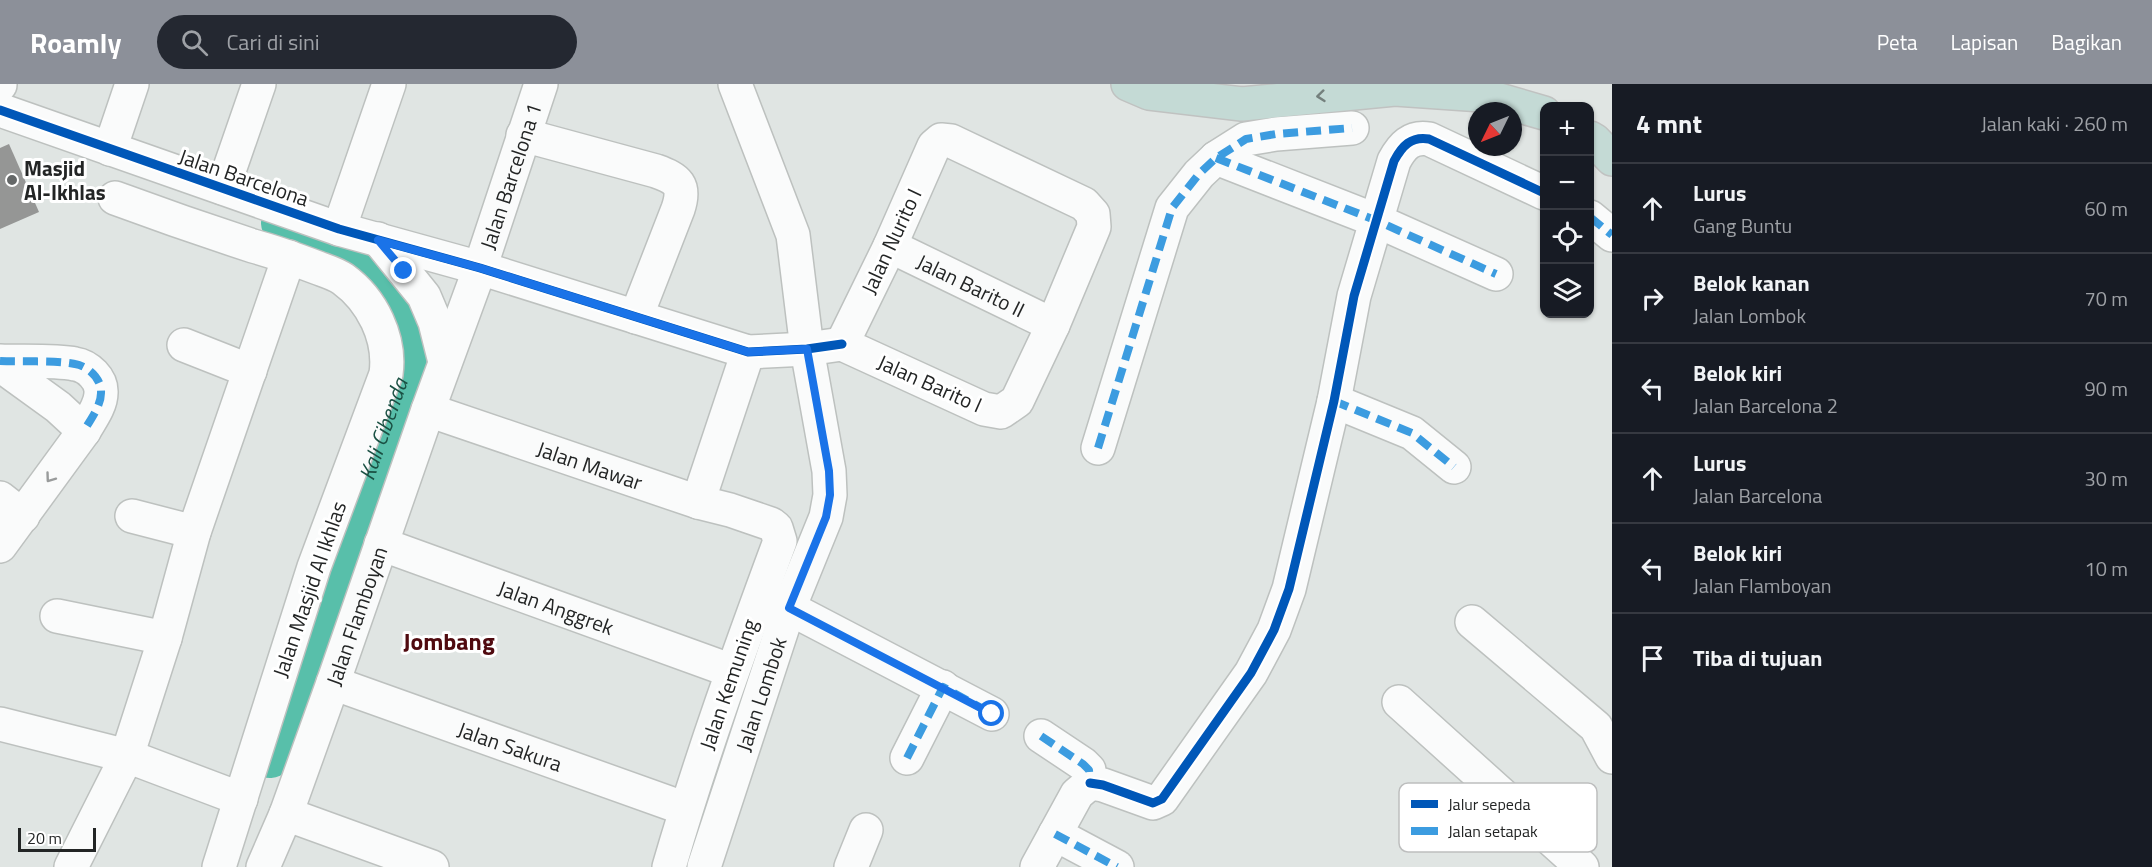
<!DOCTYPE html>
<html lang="id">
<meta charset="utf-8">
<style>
:root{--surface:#171b24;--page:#242831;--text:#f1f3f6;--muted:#9ea1a6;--line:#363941;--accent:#8c9099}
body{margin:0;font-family:"Titillium Web",sans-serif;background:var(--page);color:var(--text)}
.controls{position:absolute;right:18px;top:18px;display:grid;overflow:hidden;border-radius:12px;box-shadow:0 2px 4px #0004}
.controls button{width:54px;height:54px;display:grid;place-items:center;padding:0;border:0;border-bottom:2px solid var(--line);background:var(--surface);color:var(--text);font:30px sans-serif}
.compass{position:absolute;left:1468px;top:18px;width:54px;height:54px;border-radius:50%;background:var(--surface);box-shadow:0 2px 4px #0004;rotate:227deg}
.scale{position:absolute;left:18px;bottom:15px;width:78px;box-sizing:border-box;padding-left:6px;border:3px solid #232525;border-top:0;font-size:16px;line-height:21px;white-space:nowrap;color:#232525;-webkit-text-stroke:4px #fff;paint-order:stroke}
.stop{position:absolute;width:18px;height:18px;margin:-14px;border:4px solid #1a73e8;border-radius:50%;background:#fff}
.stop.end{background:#1a73e8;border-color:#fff;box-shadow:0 2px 6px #0008}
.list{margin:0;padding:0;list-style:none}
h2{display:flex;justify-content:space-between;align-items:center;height:78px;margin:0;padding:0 24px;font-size:26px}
h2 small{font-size:20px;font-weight:400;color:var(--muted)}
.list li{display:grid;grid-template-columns:39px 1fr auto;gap:18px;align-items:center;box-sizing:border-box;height:90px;padding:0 24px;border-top:2px solid var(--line)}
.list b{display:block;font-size:22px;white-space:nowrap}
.list p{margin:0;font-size:20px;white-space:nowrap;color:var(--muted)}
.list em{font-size:20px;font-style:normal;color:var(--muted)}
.icon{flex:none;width:33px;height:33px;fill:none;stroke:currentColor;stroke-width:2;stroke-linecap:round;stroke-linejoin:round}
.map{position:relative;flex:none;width:1612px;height:783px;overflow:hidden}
header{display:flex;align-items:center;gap:36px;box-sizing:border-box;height:84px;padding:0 30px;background:var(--accent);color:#fff}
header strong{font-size:28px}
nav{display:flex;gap:33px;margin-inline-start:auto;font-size:21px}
.search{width:420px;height:54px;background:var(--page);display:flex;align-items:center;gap:15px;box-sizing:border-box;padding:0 21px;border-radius:33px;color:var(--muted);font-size:22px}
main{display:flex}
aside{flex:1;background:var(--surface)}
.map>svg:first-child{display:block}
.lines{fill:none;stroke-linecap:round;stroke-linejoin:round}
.river{stroke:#58bfaa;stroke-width:46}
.building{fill:#959695}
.minor-casing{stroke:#bdc1bf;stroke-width:36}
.highway-casing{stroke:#c0c2c1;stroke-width:36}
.minor{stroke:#fafbfb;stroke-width:33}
.highway{stroke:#c4dad5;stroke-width:33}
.quiet{stroke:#3c9ce0;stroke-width:8;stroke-dasharray:15 8;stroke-linecap:butt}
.cycleway-casing{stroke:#fff;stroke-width:13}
.cycleway{stroke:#0057b8;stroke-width:9}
.oneway{stroke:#74807d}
.oneway2{stroke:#999b9b}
.route{stroke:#1a73e8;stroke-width:8}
.poi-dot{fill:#656868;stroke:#fff;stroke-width:2}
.labels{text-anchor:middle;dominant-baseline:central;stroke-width:6;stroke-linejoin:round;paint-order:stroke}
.poi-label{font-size:21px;font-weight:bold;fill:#232525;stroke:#fff;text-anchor:start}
.street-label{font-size:21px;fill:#232525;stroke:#fff}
.water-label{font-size:22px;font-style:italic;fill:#1a5043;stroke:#fff}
.quarter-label{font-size:24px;font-weight:bold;fill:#500a0f;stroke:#fff}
.key{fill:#fff;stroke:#bdbebe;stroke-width:1.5}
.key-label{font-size:16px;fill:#232525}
</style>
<header>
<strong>Roamly</strong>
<div class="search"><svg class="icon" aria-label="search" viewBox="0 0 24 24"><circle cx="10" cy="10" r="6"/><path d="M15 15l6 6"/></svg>Cari di sini</div>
<nav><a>Peta</a><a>Lapisan</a><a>Bagikan</a></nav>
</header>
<main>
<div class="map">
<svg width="1612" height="783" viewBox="0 0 1612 783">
<rect width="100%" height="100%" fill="#e0e5e3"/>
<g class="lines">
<!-- river -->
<path class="river" id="s1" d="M 270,671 L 406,279 L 403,252 L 395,225 L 366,182 L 334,157 L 284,139"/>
</g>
<!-- building -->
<path class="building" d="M 9,60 L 39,128 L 0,145 L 0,64 Z"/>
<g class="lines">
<!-- minor casing -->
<g class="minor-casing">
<g id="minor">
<path d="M 0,1 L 0,0"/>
<path d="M 0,26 L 339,145 L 480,184 L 748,268 L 807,265 L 842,260"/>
<path d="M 523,51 L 656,87 C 678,95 686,101 678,125 L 636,233"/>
<path d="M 941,56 L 951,57 L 1084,120 L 1093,130 L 1094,143 L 1053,241 L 1017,317 L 1001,328 L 984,325 L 842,260 L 890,162 L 934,62 Z"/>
<path d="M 110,65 L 132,0"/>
<path d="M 1216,74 L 1375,136 L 1496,190"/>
<path d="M 223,104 L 259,0"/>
<path d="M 115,114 C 161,131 207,147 253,162 C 275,168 297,176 318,184 C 326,187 336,190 343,195 C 372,216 391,254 386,290 L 314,483 L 219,783"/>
<path d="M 1590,133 L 1612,151"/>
<path d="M 339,145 L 389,0"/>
<path d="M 378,155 L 424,212 L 435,238 L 445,278"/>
<path id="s2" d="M 890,162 L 1053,241"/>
<path d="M 184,261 L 250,287"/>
<path d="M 0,277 C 21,278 55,276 75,280 C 88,282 102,295 101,309 C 101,322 90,336 84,347 L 0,462"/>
<path d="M 0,281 L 58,323 L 84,347"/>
<path d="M 1334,317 L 1412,349 L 1454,383"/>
<path id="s3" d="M 428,326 L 698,418 L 730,426 L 771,440 L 776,444 L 780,457 C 740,565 701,673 669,783"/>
<path d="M 1098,364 L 1172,124 L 1199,90 L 1216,74 L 1246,55 L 1276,50 L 1352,44"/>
<path d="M 0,414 L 23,432"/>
<path d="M 698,418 L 748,268"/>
<path d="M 132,432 L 194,448"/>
<path id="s4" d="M 381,460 L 732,587"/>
<path d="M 789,524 L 992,630"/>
<path d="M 57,532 L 165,554"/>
<path d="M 1472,538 L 1596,643 L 1612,673"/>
<path id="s5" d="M 333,599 L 686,725"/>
<path d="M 1399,618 L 1582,783"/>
<path d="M 0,640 L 127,672 L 241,715"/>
<path d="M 1041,652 L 1083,680 L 1089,686 L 1090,699"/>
<path d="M 907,674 L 943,603"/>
<path d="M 1090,699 L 1103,701 L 1153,719 L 1162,715 L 1251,589 L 1274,546 L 1289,505 L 1334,317 L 1354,212 L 1394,77 C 1402,62 1411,52 1429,55 L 1544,109"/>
<path d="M 286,730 L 432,783"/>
<path d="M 1055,750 L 1117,783"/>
<path d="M 71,783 L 127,672 L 165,554 L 194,448 L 289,173"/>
<path id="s6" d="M 263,783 L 286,730 L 333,599 L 428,326 L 480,184 L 541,0"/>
<path id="s7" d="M 704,783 L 789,524 L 826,433 L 830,411 L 829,387 L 807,265 L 793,151 L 735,0"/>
<path d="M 851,783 L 866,746"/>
<path d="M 1037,783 L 1077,710 L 1090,699"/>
</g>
</g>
<!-- highway casing -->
<g class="highway-casing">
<g id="highway">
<path d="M 1128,0 L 1149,9 L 1242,20 L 1395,5 L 1482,11 L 1544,29"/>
<path d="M 1590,54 L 1595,57 L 1612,75"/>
</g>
</g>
<!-- minor -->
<use href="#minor" class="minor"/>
<!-- highway -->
<use href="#highway" class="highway"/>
<!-- quiet -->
<g class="quiet">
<path d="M 1216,74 L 1375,136 L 1496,190"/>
<path d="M 1590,133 L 1612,151"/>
<path d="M 0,277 C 21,278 55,276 75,280 C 88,282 102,295 101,309 C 101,322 90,336 84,347"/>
<path d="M 1334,317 L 1412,349 L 1454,383"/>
<path d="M 1098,364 L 1172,124 L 1199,90 L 1216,74 L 1246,55 L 1276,50 L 1352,44"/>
<path d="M 1041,652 L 1083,680 L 1089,686 L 1090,699 L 1093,700"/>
<path d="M 907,674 L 943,603 L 992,630"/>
<path d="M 1055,750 L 1117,783"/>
</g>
<!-- cycleway casing -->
<g class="cycleway-casing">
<g id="cycleway">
<path d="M 0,26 L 339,145 L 480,184 L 748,268 L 807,265 L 842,260"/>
<path d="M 1090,699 L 1103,701 L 1153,719 L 1162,715 L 1251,589 L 1274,546 L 1289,505 L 1334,317 L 1354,212 L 1394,77 C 1402,62 1411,52 1429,55 L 1544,109"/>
</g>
</g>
<!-- cycleway -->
<use href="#cycleway" class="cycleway"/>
</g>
<!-- one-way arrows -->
<defs><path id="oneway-chevron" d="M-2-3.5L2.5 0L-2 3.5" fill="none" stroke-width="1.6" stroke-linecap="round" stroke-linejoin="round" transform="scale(1.5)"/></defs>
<use class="oneway" href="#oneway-chevron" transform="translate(1321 12) rotate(174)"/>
<use class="oneway2" href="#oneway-chevron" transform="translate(50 394) rotate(126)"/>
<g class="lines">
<!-- route -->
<path class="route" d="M 404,187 L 378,156 L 480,184 L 748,268 L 807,265 L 829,387 L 830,411 L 826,433 L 789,524 L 992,630"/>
</g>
<!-- markers -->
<circle class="poi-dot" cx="12" cy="96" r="6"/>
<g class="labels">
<!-- poi labels -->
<g class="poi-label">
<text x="24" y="84">Masjid<tspan x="24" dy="24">Al-Ikhlas</tspan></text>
</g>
<!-- street labels -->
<g class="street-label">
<text stroke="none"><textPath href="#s6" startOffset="734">Jalan Barcelona 1</textPath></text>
<text transform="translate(244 93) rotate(19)">Jalan Barcelona</text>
<text transform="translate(891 157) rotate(-65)">Jalan Nurito I</text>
<text stroke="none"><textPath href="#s2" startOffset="90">Jalan Barito II</textPath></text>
<text transform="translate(930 299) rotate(24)">Jalan Barito I</text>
<text stroke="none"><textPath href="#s3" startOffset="171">Jalan Mawar</textPath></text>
<text transform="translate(309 505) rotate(-71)">Jalan Masjid Al Ikhlas</text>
<text stroke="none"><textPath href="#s4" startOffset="186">Jalan Anggrek</textPath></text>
<text stroke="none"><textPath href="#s6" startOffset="268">Jalan Flamboyan</textPath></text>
<text transform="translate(728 600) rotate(-71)">Jalan Kemuning</text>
<text stroke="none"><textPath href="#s7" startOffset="182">Jalan Lombok</textPath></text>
<text stroke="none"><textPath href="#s5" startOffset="188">Jalan Sakura</textPath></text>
</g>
<!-- water labels -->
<g class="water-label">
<text stroke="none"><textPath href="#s1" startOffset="345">Kali Cibenda</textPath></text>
</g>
<!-- quarter labels -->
<g class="quarter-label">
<text x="449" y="557">Jombang</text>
</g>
</g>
<!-- legend -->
<rect x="1399" y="699" width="198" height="69" rx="9" class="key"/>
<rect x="1411" y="716" width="27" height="8" fill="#0057b8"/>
<rect x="1411" y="743" width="27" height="8" fill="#3c9ce0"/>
<g class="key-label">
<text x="1448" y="726">Jalur sepeda</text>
<text x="1448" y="753">Jalan setapak</text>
</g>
</svg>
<div class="controls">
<button>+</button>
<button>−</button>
<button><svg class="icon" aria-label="locate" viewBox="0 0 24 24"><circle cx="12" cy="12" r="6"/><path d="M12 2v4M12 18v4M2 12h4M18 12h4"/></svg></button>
<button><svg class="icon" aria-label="layers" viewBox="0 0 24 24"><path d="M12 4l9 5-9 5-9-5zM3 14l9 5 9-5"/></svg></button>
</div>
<svg class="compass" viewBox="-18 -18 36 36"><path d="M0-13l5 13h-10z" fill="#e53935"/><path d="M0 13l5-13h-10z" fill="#9ea1a6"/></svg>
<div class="scale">20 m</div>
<div class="stop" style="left:992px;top:630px"></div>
<div class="stop end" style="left:404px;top:187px"></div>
</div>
<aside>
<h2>4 mnt<small>Jalan kaki · 260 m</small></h2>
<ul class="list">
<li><svg class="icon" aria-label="ahead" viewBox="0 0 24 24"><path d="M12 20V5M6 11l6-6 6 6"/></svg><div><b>Lurus</b><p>Gang Buntu</p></div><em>60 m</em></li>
<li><svg class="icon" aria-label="right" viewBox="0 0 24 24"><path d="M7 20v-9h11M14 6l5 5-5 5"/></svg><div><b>Belok kanan</b><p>Jalan Lombok</p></div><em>70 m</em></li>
<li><svg class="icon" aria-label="left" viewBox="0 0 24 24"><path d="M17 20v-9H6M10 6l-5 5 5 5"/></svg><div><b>Belok kiri</b><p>Jalan Barcelona 2</p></div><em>90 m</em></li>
<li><svg class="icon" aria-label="ahead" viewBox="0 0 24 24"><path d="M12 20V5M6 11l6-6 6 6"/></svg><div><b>Lurus</b><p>Jalan Barcelona</p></div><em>30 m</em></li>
<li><svg class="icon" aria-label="left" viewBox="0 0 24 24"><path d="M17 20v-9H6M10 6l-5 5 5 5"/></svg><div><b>Belok kiri</b><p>Jalan Flamboyan</p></div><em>10 m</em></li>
<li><svg class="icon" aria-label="arrive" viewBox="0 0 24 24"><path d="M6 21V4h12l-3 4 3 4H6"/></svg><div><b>Tiba di tujuan</b></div></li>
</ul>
</aside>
</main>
